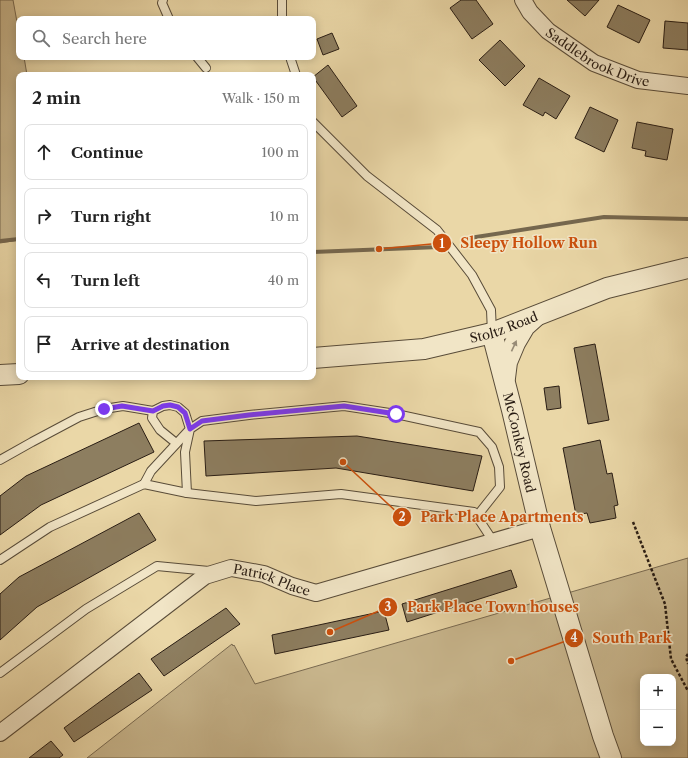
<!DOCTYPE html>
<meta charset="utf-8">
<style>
:root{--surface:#fff;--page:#f2f2f2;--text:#222;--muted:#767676;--line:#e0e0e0}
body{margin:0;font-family:"Libre Caslon Text",serif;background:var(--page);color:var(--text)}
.controls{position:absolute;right:12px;bottom:12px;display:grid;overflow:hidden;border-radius:8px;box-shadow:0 2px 10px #0003}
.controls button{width:36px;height:36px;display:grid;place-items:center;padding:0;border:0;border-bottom:1px solid var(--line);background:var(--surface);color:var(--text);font:20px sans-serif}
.stop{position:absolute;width:12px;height:12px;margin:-9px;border:3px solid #7c3aed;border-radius:50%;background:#fff}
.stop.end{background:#7c3aed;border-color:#fff;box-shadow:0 1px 4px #0008}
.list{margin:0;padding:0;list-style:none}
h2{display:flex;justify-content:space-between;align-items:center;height:52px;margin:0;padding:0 16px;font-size:17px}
h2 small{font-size:13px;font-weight:400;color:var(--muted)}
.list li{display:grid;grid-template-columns:26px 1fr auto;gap:12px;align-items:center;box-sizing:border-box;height:56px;margin:0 8px 8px;padding:0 8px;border:1px solid var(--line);border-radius:8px}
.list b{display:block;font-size:15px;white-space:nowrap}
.list em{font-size:13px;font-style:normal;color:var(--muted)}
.icon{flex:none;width:22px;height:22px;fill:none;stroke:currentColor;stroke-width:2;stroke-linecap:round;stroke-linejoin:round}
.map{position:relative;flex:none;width:688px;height:758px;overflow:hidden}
.search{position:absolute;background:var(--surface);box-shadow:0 2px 10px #0003;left:16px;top:16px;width:300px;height:44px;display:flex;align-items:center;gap:10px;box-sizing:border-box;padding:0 14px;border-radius:8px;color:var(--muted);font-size:15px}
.panel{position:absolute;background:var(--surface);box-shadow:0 2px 10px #0003;left:16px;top:72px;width:300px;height:308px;border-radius:8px}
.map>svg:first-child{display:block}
.green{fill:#c9b78e;stroke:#796a51;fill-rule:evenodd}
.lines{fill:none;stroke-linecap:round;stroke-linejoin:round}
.stream{stroke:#75674e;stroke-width:4}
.building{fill:#8d7e60;stroke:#291d14}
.service-casing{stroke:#594c39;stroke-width:10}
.minor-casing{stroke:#594c39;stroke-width:18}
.tertiary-casing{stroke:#594c39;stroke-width:22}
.path{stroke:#291d14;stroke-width:2.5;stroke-dasharray:3 2;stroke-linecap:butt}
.service{stroke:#f1e5c6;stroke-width:8}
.minor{stroke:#f1e5c6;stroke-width:16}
.tertiary{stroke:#f1e5c6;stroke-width:20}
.oneway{fill:#978b76}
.route{stroke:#7c3aed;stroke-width:5}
.labels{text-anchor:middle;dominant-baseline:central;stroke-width:3;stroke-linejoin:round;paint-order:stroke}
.street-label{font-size:13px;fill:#291d14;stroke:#f1e5c6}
.leader{fill:none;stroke:#cb500d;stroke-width:1.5}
.callout-dot{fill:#cb500d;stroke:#f1e5c6;stroke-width:1.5}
.mark-label{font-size:12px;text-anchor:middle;font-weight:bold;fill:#fff}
.callout-label{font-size:14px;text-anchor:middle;font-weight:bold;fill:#cb500d;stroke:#f1e5c6;stroke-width:3;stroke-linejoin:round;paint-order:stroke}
</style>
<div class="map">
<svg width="688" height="758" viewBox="0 0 688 758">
<rect width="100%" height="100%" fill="#ead7a7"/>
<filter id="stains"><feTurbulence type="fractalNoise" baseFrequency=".005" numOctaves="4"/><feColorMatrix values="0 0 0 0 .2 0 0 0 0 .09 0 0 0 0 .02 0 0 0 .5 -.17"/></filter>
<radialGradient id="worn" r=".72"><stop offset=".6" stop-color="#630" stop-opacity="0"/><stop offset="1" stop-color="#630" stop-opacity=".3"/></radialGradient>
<!-- green -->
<g class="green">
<path d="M 0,0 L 13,0 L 19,33 L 19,57 L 24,57 L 27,75 L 19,75 L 19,240 L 0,243 Z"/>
<path d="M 688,558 L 688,758 L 87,758 L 232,644 L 233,646 L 234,645 L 255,684 ZM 643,677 L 673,677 L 673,743 L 643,743 Z"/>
</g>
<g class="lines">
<!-- stream -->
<g class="stream">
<path d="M 463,239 L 604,217 L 688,219"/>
<path d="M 0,241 L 19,239"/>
<path d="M 313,252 L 439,247"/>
</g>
</g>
<!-- building -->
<g class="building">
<path d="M 461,0 L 476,0 L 493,24 L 472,39 L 450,8 Z"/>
<path d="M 567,0 L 599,0 L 585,16 Z"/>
<path d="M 618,5 L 650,20 L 639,43 L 607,27 Z"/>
<path d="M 665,21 L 688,23 L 688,50 L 663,48 Z"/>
<path d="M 332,33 L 339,49 L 323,55 L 317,39 Z"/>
<path d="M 500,40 L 525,66 L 505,86 L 479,60 Z"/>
<path d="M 328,65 L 357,106 L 342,117 L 313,77 Z"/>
<path d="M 539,78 L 570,96 L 556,119 L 545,112 L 543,116 L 523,105 Z"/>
<path d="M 590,107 L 618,120 L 604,152 L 575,138 Z"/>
<path d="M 637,122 L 673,129 L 667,160 L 645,156 L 646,151 L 632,148 Z"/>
<path d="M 595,344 L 609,420 L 588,424 L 574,348 Z"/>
<path d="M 559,386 L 561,408 L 547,410 L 544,388 Z"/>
<path d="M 139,423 L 154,452 L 41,505 L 0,535 L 0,496 L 26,476 Z"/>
<path d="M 357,436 L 482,456 L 473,491 L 336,468 L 206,476 L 204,441 Z"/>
<path d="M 600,440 L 607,474 L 612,473 L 618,505 L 614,506 L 616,518 L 590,523 L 587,513 L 576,515 L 563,448 Z"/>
<path d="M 139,513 L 156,540 L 37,607 L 0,640 L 0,594 L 19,577 Z"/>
<path d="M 511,570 L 517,587 L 407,622 L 402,604 Z"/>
<path d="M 226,608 L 240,624 L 164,676 L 151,659 Z"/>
<path d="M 384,611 L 389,630 L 275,654 L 272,635 Z"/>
<path d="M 139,673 L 152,690 L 74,742 L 64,728 Z"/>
<path d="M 51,741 L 63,755 L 59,758 L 29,758 Z"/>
</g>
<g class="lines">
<!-- service casing -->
<g class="service-casing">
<g id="service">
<path d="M 163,0 L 162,3 L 169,19"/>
<path d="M 282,0 L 282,19"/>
<path d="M 197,57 L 206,68"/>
<path d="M 290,57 L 296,75"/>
<path d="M 313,122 L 367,176 L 437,230 L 472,275 L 491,310 L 492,333"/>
<path d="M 0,460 L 32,442 L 79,417 L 104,409 L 123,406 L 153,411"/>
<path d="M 144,484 L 151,471 L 190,429 L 185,413 L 178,407 L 170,405 L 163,406 L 153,411 L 152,418 L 160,430 L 176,443"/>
<path d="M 187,493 L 185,452 L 190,429 L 202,421 L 249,415 L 344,406 L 396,414 L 479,432 L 492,447 L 499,467 L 500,487 L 477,516"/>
<path d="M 0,560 L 50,527 L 144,484 L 187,493 L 256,501 L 341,494 L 474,512 L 493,541"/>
<path d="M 0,673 L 86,609 L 157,566 L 209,571"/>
</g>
</g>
<!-- minor casing -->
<g class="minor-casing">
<g id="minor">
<path id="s1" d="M 523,0 L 530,12 L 548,31 L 594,63 L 638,80 L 688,86"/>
<path id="s2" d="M 0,733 L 205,576 L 231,568 L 264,574 L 292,586 L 316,593 L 540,528"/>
</g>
</g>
<!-- tertiary casing -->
<g class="tertiary-casing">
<g id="tertiary">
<path id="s3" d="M 492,333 L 512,410 L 540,528 L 603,736 L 611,758"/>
<path id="s4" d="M 313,358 L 424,349 L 492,333 L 607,288 L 688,268"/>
<path d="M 0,375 L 19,374"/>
<path d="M 505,378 L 507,362 L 515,343 L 525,326 L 535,317"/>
</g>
</g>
<!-- path -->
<g class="path">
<path d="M 633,522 L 665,604 L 671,659 L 688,691"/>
<path d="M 688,654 L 686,657 L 688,664"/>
</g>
<!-- service -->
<use href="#service" class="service"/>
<!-- minor -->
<use href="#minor" class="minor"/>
<!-- tertiary -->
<use href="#tertiary" class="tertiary"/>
</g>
<!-- one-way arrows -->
<defs><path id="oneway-solid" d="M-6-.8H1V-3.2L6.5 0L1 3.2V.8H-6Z"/></defs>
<use class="oneway" href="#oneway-solid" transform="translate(514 346) rotate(-65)"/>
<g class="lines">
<!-- route -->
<path class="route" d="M 104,409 L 122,406 L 153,411 L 163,406 L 170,405 L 178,407 L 185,413 L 190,429 L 202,421 L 249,415 L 344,406 L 396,414"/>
</g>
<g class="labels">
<!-- street labels -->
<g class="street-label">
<text stroke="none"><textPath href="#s1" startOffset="97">Saddlebrook Drive</textPath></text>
<text stroke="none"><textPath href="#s4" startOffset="194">Stoltz Road</textPath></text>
<text stroke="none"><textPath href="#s3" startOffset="113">McConkey Road</textPath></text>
<text stroke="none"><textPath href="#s2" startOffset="328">Patrick Place</textPath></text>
</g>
</g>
<!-- callouts -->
<path class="leader" d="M379 249L442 243M343 462L402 517M330 632L388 607M511 661L574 638"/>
<g class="callout-dot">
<circle cx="379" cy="249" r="4"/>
<circle cx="343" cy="462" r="4"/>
<circle cx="330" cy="632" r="4"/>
<circle cx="511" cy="661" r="4"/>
<circle cx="442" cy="243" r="10"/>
<circle cx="402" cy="517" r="10"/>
<circle cx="388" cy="607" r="10"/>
<circle cx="574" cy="638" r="10"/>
</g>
<g class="mark-label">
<text x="442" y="248">1</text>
<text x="402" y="521">2</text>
<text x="388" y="611">3</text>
<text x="574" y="642">4</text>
</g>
<g class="callout-label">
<text x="529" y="248">Sleepy Hollow Run</text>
<text x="502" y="522">Park Place Apartments</text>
<text x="493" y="612">Park Place Town houses</text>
<text x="632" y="643">South Park</text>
</g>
<rect width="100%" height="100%" filter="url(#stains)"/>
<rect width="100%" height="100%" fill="url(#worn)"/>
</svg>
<div class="controls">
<button>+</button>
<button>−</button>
</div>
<div class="stop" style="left:396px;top:414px"></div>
<div class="stop end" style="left:104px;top:409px"></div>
<div class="search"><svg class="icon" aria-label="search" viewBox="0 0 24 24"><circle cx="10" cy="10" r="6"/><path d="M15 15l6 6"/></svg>Search here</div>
<section class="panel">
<h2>2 min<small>Walk · 150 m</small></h2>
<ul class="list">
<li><svg class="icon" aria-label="ahead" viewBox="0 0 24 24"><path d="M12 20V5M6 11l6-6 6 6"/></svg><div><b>Continue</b></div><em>100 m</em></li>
<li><svg class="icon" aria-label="right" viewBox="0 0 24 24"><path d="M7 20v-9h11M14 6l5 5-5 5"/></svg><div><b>Turn right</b></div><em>10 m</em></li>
<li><svg class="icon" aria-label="left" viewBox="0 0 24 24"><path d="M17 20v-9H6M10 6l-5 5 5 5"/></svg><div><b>Turn left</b></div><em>40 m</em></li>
<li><svg class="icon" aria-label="arrive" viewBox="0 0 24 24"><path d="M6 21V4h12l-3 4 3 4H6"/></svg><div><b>Arrive at destination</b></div></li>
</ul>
</section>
</div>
